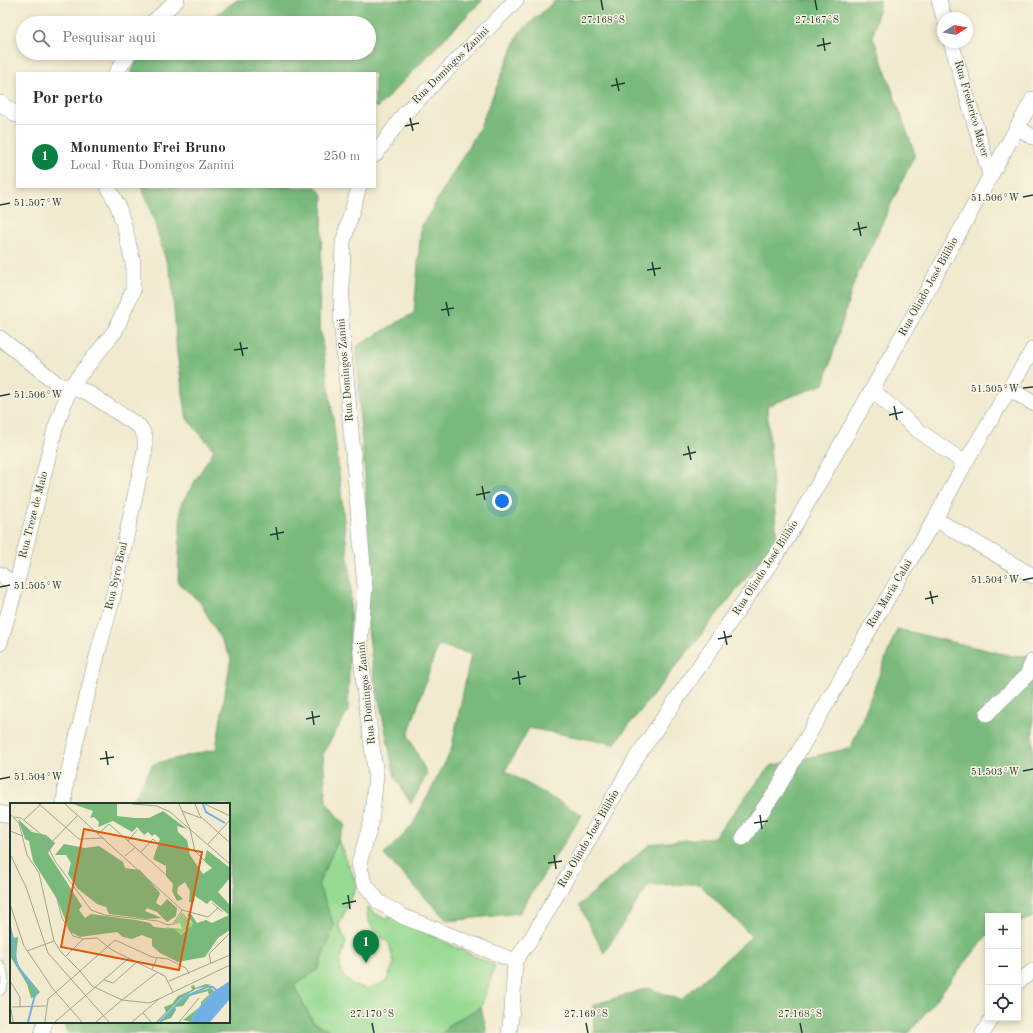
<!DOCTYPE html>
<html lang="pt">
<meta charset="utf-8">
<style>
:root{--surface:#fff;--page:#f2f2f3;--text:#2b2b33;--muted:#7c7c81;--line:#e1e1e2;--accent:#0b8043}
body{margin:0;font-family:"Old Standard TT",serif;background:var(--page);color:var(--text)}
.controls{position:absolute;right:12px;bottom:12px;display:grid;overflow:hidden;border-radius:0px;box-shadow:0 2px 6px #0003}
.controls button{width:36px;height:36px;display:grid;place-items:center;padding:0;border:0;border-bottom:1px solid var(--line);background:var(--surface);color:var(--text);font:20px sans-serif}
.compass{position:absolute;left:937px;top:12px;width:36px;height:36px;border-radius:50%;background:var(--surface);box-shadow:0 2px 6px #0003;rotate:79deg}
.you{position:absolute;left:502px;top:501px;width:14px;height:14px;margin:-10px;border:3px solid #fff;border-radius:50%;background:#1a73e8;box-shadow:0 0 0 6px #1a73e833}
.badge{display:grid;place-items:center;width:26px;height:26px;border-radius:50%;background:var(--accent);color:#fff;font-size:13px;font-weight:700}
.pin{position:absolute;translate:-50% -33px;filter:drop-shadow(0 1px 2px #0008)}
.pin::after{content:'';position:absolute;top:21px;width:14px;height:12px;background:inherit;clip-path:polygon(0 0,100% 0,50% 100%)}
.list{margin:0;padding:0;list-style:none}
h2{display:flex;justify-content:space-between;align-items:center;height:52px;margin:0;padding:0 16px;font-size:17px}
h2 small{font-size:13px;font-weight:400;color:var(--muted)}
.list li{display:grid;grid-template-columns:26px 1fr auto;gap:12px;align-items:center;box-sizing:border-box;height:64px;padding:0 16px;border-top:1px solid var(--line)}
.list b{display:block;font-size:15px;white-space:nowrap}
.list p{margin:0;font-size:13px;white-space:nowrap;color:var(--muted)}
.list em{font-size:13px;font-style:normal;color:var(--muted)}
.icon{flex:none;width:22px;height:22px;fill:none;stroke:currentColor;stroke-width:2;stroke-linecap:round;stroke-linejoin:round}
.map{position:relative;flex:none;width:1033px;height:1033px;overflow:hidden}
.search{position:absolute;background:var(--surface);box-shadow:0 2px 6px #0003;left:16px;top:16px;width:360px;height:44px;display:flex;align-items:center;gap:10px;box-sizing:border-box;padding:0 14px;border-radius:22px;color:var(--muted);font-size:15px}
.panel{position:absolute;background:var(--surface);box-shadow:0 2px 6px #0003;left:16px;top:72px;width:360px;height:116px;border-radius:0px}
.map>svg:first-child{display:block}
.green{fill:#97da92;stroke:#5b8c63}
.forest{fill:#79ba7c;stroke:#4c7c58}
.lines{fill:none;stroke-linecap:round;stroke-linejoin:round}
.service-casing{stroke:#889482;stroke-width:8}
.minor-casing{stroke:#889482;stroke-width:16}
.service{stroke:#fff;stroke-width:7}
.minor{stroke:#fff;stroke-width:15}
.ticks{fill:none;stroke:#1f3d34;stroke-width:1.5}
.labels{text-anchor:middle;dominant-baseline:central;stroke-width:3;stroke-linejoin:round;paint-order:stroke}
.street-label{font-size:11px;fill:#1f3d34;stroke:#fcf5e5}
.inset-river{fill:none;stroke:#72afe4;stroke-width:2}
.inset-road{fill:none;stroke:#9da591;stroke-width:1}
.view{fill:#de580e;fill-opacity:0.15;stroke:#de580e;stroke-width:2}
.inset-edge{fill:none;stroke:#1f3d34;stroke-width:2}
.ticks-label{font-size:10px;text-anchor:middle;fill:#1f3d34;stroke:#fcf5e5;stroke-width:3;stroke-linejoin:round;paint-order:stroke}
</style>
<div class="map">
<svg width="1033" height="1033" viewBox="0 0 1033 1033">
<rect width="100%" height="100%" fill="#fcf5e5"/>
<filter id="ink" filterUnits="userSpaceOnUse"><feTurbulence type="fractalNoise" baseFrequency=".025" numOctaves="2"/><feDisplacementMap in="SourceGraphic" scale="8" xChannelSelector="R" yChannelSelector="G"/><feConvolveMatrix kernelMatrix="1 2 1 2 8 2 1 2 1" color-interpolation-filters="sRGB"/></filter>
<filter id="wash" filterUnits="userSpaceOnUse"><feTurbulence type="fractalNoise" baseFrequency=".012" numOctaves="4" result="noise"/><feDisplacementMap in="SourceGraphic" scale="16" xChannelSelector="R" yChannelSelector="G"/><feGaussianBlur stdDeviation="0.9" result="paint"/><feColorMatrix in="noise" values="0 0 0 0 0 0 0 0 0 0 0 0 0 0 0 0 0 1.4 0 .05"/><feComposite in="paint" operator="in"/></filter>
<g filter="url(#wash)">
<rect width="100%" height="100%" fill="#f1eacf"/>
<!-- green -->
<path class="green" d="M 338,840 L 357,885 L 339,925 L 346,942 L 340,961 L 341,973 L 353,985 L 367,989 L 386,982 L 394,963 L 389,943 C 376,934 366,924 367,908 L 386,920 L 390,915 L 495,966 L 481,1007 L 450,1024 L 443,1033 L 334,1033 L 313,1022 L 294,986 L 318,969 L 334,925 L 318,884 Z"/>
<!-- forest -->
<g class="forest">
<path d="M 237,0 L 483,0 L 447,36 L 377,108 L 375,107 L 375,73 L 131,73 L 140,53 L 369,53 L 369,23 L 205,23 Z"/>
<path d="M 556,0 L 880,0 L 873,37 L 915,154 L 854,282 L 824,384 L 767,406 L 777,539 L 614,744 L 529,728 L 505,771 L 582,815 L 519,913 L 448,921 L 384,855 L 412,826 L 451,751 L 471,654 L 438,645 L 408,735 L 427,774 L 411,804 L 395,777 L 373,671 L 366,610 L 366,487 L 360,419 L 357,346 L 414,313 L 421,227 L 479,129 L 519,33 Z"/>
<path d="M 141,187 L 316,187 L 323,195 L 319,320 L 333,417 L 351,586 L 348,711 L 323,753 L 326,802 L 345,826 L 318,884 L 334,925 L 318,969 L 294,986 L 313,1022 L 334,1033 L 67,1033 L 63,1022 L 229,1022 L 229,804 L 131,804 L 153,764 L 216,749 L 231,658 L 200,602 L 178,583 L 181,504 L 214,450 L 187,419 L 177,354 L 172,280 L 147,199 Z"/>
<path d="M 897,629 L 1012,656 L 1033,655 L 1033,917 L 1018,923 L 1018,916 L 988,916 L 988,934 L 909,1033 L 594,1033 L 593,1005 L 648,988 L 681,1000 L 752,936 L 699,884 L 648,885 L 604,953 L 579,905 L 650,844 L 714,837 L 770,766 L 851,748 Z"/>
<path d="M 481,1007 L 487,1033 L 443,1033 L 450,1024 Z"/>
</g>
</g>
<g filter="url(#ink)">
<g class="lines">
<!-- service casing -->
<g class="service-casing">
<path id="service" d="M 0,964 C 6,972 7,985 0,992"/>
</g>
<!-- minor casing -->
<g class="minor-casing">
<g id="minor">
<path d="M 939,0 L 944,18"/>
<path d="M 152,23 L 177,0"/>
<path d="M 951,42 L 990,175"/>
<path d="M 116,73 L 129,53"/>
<path d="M 0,103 L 17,115"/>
<path d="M 1017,127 L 1033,137"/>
<path d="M 375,155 L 404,114 L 516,0"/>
<path d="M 359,187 L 343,242 L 341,319 L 365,587 L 360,642 L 364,688 L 376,776 L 371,823 L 359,863 L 364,883 L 379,902 L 404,917 L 515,961"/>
<path d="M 0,338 L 59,385 L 87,392 L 140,427 L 145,437 L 145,450 L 113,597 L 99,648 L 66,782 L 64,804"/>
<path d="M 1009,389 L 1033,403"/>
<path d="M 872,390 L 919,431 L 965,463"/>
<path d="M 935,519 L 1033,576"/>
<path d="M 0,574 L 16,586"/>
<path d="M 0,643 L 16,586 L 55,429 L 70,387 L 115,331 L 133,290 L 133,263 L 125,229 L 118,206 L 108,187"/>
<path d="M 987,714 L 1027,675 L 1033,661"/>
<path d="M 0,813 L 11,816"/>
<path d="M 743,838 L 776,791 L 894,587 L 935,519 L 965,463 L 1033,349"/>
<path d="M 1018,982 L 1033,971"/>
<path d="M 42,1033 L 45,1022"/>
<path d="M 509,1033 L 512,1010 L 515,961 L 534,934 L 636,758 L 785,542 L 872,390 L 1033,99"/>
<path d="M 983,1033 L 992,1018"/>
</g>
</g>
<!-- service -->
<use href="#service" class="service"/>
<!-- minor -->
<use href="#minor" class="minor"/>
</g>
</g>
<!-- ticks -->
<path class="ticks" d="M 601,0 L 603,10M 815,0 L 817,10M 823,38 L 825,51M 817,46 L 831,43M 616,78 L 619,91M 611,86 L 625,83M 410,118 L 413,131M 405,126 L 419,123M 1023,197 L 1033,195M 0,205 L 10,203M 858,222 L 861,236M 853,230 L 867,227M 652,262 L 655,276M 647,270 L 661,268M 446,302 L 449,316M 441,310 L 454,308M 240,342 L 243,356M 234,350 L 248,348M 1023,388 L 1033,387M 0,396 L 10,394M 894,406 L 897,420M 889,415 L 903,412M 688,446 L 691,460M 683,455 L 696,452M 482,486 L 485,500M 476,495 L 490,492M 276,527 L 278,540M 270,535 L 284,532M 1023,580 L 1033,578M 0,587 L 10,585M 930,591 L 933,604M 925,599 L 938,596M 724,631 L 727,645M 718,639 L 732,636M 518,671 L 520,685M 512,679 L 526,676M 312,711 L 314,725M 306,719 L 320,716M 106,751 L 108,765M 100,759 L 114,757M 1023,771 L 1033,769M 0,779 L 10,777M 760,815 L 762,829M 754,823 L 768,821M 554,855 L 556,869M 548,863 L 562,861M 348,895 L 350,909M 342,904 L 356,901M 372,1023 L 374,1033M 586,1023 L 588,1033M 800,1023 L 802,1033"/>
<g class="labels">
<!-- street labels -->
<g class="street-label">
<text transform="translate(451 66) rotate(-45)">Rua Domingos Zanini</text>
<text transform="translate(971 109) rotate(74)">Rua Frederico Mayer</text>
<text transform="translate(929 287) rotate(-61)">Rua Olindo José Bilibio</text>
<text transform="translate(346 370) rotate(-95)">Rua Domingos Zanini</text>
<text transform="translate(34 515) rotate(-76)">Rua Treze de Maio</text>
<text transform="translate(766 568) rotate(-57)">Rua Olindo José Bilibio</text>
<text transform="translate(117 576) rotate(-77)">Rua Syro Beal</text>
<text transform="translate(890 594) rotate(-59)">Rua Maria Calai</text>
<text transform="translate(367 693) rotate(-96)">Rua Domingos Zanini</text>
<text transform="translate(589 839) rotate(-60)">Rua Olindo José Bilibio</text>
</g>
</g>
<!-- overview -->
<g transform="translate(10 803)">
<rect width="220" height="220" fill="#f1eacf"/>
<path d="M 172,109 L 183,121 L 170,132 L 155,124 L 172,126 L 170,120 L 163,122 Z" fill="#97da92"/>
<path d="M 63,1 L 107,1 L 107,13 L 125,15 L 139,15 L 153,8 L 177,26 L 167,23 L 168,29 L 177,37 L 180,52 L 193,71 L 202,65 L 194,58 L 197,47 L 220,65 L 220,75 L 208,89 L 220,102 L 220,127 L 208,135 L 195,154 L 168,159 L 150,150 L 142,143 L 142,136 L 132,132 L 122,136 L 113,134 L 107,129 L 70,134 L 60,129 L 47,96 L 23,58 L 19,38 L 15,36 L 8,16 L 22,29 L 36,32 L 45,40 L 38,50 L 72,103 L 69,107 L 75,115 L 81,111 L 126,117 L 140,120 L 144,124 L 164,126 L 171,132 L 183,121 L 177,111 L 181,111 L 187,120 L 196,117 L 202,120 L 219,112 L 201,97 L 197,101 L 185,93 L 184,99 L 179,99 L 180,88 L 175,79 L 168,84 L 167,90 L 173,96 L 167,98 L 162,88 L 163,81 L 156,73 L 156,63 L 143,56 L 150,36 L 145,31 L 142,33 L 138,29 L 134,32 L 127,24 L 122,29 L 103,18 L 88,24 L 89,19 L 84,14 L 80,15 L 83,8 ZM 54,41 L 75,45 L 89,43 L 113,59 L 115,65 L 130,67 L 150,90 L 146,100 L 151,103 L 157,96 L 167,105 L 166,113 L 157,119 L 147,109 L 137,105 L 135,108 L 152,115 L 136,116 L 99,111 L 96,104 L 87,101 L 67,85 L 58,71 L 61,60 L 56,52 L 45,52 ZM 0,122 L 4,135 L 8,134 L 6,155 L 10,165 L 30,189 L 25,194 L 21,195 L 17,181 L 0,153 ZM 196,181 L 202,182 L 186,186 L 171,195 L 148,219 L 146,219 L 156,209 L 154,204 L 162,201 L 168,193 L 182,187 L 181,183 L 184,182 L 185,185 ZM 201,185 L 204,188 L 185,209 L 181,219 L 173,217 L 191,203 L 191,199 L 199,192 L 198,188 L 180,193 L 173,203 L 165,204 L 166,207 L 161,215 L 150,219 L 170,198 L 181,191 Z" fill="#79ba7c"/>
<path d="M 220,178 L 220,196 L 200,219 L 181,219 L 185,209 L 204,188 Z" fill="#72afe4"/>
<path class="inset-river" d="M 193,1 L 196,9 L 215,20M 0,123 L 7,162 L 26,188 L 18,219M 150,219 L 174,194 L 197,184 L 203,184 L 208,189"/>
<path class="inset-road" d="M 29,1 L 69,36 L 93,35M 55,1 L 172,107 L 198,114 L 208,105M 122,1 L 147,3 L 160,9 L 220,61M 169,1 L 180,26 L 185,48 L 194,57M 185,1 L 190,13 L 219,39M 195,1 L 220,13M 172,8 L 191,15M 0,11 L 9,20 L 17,52 L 29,70 L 44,138 L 51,149 L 70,168 L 105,137 L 142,154 L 158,156 L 176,165 L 179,171M 4,14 L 11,15 L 32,32 L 45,58 L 81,107 L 95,112 L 148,118 L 158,122 L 163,121 L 172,107M 14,17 L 31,1M 0,28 L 13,33M 88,31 L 99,21 L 163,78M 118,38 L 127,27M 198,41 L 220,17M 38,43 L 68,12M 131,49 L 143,36 L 155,47M 0,51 L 16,84 L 38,150 L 99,219M 115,53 L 126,44M 45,88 L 52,115 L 63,133 L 73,136 L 87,135 L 102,147 L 155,173 L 163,189M 202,100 L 213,109M 0,101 L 14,143 L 43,186 L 72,219M 17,148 L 44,138M 56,153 L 73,136M 201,161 L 199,151 L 220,130M 142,166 L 147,155M 94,177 L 103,180 L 127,159M 0,178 L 10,194 L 10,204M 159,178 L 220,152M 112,197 L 148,169M 2,204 L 36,203M 1,206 L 3,219M 133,210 L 141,219M 35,219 L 38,196 L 70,168 L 82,183 L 112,197 L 139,200 L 149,196M 45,219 L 119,155M 86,219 L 112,197M 122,219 L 149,196 L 220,162M 169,219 L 189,195"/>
<path class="view" d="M 74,26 L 192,49 L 169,167 L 51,144 Z"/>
<rect width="220" height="220" class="inset-edge"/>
</g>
<g class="ticks-label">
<text x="603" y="23">27.168°S</text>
<text x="817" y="23">27.167°S</text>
<text x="995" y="201">51.506°W</text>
<text x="38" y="206">51.507°W</text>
<text x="995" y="392">51.505°W</text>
<text x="38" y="398">51.506°W</text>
<text x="995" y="583">51.504°W</text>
<text x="38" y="589">51.505°W</text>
<text x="995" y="775">51.503°W</text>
<text x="38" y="780">51.504°W</text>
<text x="372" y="1017">27.170°S</text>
<text x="586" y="1017">27.169°S</text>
<text x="800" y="1017">27.168°S</text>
</g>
</svg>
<div class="controls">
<button>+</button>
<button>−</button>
<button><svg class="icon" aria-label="locate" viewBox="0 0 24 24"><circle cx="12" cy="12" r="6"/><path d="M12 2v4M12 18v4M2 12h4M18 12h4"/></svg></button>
</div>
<svg class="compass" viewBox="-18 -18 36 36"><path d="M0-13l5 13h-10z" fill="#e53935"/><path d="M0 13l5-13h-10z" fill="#7c7c81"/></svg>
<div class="you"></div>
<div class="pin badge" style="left:366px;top:963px">1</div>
<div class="search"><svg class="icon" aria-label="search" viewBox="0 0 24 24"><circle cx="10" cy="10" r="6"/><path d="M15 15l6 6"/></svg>Pesquisar aqui</div>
<section class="panel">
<h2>Por perto<small></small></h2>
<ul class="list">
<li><span class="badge">1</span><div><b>Monumento Frei Bruno</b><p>Local · Rua Domingos Zanini</p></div><em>250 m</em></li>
</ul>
</section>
</div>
